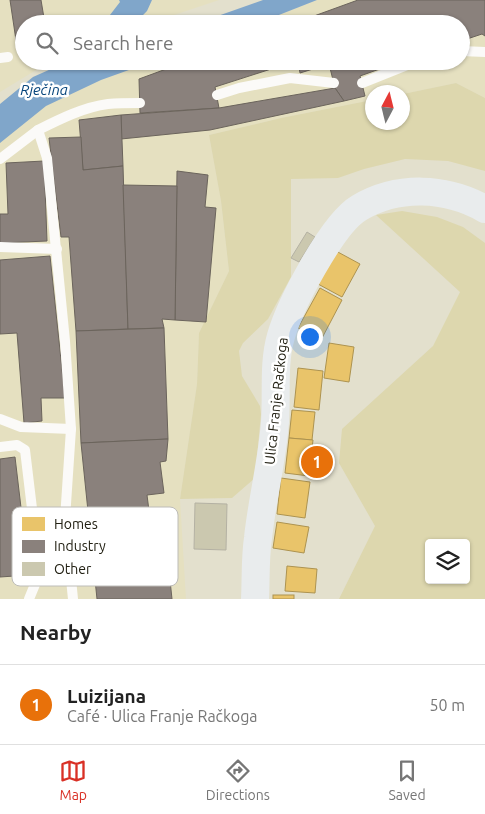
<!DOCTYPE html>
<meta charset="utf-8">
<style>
:root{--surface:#fff;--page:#f6f6f6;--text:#222;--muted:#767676;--line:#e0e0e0;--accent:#d93025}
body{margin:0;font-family:Ubuntu,sans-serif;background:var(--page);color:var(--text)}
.controls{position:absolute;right:15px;bottom:15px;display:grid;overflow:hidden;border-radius:5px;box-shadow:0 1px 4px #0004}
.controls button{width:45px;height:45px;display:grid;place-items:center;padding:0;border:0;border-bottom:1px solid var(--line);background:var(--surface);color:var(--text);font:25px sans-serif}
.compass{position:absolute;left:365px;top:85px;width:45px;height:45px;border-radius:50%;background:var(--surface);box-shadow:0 1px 4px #0004;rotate:7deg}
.you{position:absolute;left:309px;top:336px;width:18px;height:18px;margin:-12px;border:4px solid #fff;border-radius:50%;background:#1a73e8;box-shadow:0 0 0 8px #1a73e833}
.badge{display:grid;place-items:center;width:32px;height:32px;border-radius:50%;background:var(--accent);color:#fff;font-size:16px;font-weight:700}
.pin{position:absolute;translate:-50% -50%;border:2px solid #fff;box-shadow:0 1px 5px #0006}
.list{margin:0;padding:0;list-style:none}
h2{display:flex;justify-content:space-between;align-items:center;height:65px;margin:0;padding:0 20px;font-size:21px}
h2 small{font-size:16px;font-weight:400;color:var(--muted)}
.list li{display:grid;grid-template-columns:32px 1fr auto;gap:15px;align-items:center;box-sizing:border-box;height:80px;padding:0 20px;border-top:1px solid var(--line)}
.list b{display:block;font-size:19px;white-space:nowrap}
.list p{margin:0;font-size:16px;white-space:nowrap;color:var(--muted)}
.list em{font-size:16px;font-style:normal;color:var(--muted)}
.icon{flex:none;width:28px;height:28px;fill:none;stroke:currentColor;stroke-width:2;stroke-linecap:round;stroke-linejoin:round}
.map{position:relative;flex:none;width:485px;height:599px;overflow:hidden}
.search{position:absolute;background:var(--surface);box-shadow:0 1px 4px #0004;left:15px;right:15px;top:15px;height:55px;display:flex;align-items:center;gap:12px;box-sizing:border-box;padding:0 18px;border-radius:28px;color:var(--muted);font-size:19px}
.sheet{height:145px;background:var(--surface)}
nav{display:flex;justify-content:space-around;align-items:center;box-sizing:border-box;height:70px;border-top:1px solid var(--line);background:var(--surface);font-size:14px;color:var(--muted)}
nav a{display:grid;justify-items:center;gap:2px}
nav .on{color:var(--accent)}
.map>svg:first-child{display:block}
.built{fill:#e5e0c0}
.green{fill:#ddd7ae;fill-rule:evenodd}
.water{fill:#80a6ca}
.homes{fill:#e9c46a;stroke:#ad9350}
.industry{fill:#8a817c;stroke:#6b645c}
.building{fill:#cbc8af;stroke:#b4b1a3}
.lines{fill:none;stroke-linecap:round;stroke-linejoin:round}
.lane{stroke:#fbfaf8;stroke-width:10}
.primary{stroke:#e9eced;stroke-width:28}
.labels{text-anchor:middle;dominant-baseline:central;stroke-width:5;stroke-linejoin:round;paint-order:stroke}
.street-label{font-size:14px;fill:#222013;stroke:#fff}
.water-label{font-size:15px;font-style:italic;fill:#06447b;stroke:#fff}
.key{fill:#fff;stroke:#bdbcb8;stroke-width:1}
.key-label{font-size:14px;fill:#222013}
</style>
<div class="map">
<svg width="485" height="599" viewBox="0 0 485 599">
<rect width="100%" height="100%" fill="#e3e0cd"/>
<!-- built -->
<g class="built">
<path d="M 0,0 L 219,0 L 147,24 L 24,24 L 24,61 L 51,61 L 0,92 Z"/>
<path d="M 317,0 L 485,0 L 485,98 L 456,83 L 403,94 L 402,92 L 372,92 L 372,100 L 281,118 L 209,135 L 221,201 L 229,271 L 199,333 L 197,384 L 180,499 L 186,599 L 0,599 L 0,142 L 44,104 L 101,80 L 154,61 L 461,61 L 461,24 L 256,24 Z"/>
</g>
<!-- green -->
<g class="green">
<path d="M 456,83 L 485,98 L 485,171 L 448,161 L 405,159 L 364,169 L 338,178 L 291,179 L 291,277 L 268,319 L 243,343 L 239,351 L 242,376 L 260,406 L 261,414 L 255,478 L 232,498 L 180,499 L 197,384 L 199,333 L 229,271 L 221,201 L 209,135 L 281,118 L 372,100 L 372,122 L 402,122 L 403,94 Z"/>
<path d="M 402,211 L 437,217 L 463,227 L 485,243 L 485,599 L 339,599 L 375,526 L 339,463 L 342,429 L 433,346 L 460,292 L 376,215 ZM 429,543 L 466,543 L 466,580 L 429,580 Z"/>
</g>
<!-- water -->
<g class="water">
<path d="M 119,0 L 152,0 L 147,11 L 134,24 L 103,24 L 120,2 Z"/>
<path d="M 263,0 L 317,0 L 256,24 L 195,24 Z"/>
<path d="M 69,61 L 154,61 L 101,80 L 46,106 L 0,143 L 0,104 L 33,77 Z"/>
</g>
<!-- homes -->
<g class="homes">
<path d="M 336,251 L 360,264 L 342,297 L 318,284 Z"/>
<path d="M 320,288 L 342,300 L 321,340 L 298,328 Z"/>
<path d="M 329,343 L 354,347 L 349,382 L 324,378 Z"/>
<path d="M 298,368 L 323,371 L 319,410 L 294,407 Z"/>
<path d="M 292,410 L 315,412 L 312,440 L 289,438 Z"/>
<path d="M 289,438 L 313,440 L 309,476 L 285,473 Z"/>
<path d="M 281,478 L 310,482 L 305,518 L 277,514 Z"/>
<path d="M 277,522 L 309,527 L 304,553 L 273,548 Z"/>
<path d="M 287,566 L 317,569 L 315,593 L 285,591 Z"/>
<rect x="273" y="595" width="21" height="4"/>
</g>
<!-- industry -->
<g class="industry">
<path d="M 10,0 L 41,0 L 45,24 L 24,24 L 24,46 L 17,47 Z"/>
<path d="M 358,0 L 485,0 L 485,36 L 482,34 L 461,41 L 461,24 L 292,24 Z"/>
<path d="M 188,61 L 296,61 L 215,87 L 219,108 L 140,113 L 139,79 Z"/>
<path d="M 298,61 L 402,61 L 360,76 L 365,96 L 344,101 L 335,88 L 329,64 L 300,73 Z"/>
<path d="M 335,88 L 344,101 L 210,130 L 121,139 L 121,115 L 219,108 Z"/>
<path d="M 121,115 L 123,166 L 83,170 L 79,120 Z"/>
<path d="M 81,137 L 83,170 L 123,166 L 128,329 L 76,331 L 69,237 L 61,237 L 49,138 Z"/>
<path d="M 44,161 L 47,241 L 0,243 L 0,214 L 8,214 L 6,163 Z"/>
<path d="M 177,171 L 208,175 L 205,207 L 216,208 L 206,322 L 175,320 Z"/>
<path d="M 123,185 L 177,186 L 175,320 L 162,319 L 164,328 L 128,329 Z"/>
<path d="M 50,256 L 65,398 L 41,398 L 42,421 L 24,423 L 17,333 L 0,334 L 0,260 Z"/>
<path d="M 164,328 L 168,439 L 81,443 L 76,331 Z"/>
<path d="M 168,439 L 166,461 L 160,462 L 164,493 L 147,495 L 158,581 L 170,580 L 172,599 L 97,599 L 81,443 Z"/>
<path d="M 15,457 L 29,575 L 0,577 L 0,459 Z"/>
</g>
<!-- building -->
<g class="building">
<path d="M 307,232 L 315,237 L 299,262 L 291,258 Z"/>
<path d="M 195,503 L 227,504 L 226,550 L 194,549 Z"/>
</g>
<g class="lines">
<!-- lane -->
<g class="lane">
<path d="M 461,51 L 485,52"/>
<path d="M 0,58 L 8,57"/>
<path d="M 362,83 L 417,61"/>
<path d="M 217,95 L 239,88 L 290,78 L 334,83"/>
<path d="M 0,159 L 38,130"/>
<path d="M 0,247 L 57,249"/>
<path d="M 0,419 L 21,427 L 71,429"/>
<path d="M 0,447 L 17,445 L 25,450 L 39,567 L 36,582 L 29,599"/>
<path d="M 73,599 L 65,519 L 71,429 L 65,341 L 47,158 L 38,130 C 60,119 84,107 108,104 C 119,103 130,103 140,103"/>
</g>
<!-- primary -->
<path class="primary" d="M 255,599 C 256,579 255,558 258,538 C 262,500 272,462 275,422 C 277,394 273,363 281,336 C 290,305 332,224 359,208 C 398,185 446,187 485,209"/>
</g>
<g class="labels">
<!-- street labels -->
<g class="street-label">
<text transform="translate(276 401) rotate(-84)">Ulica Franje Račkoga</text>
</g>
<!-- water labels -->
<g class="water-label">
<text x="44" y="89">Rječina</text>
</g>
</g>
<!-- legend -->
<rect x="12" y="507" width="166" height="79" rx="8" class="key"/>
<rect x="22" y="517" width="23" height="14" fill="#e9c46a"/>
<rect x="22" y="540" width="23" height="13" fill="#8a817c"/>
<rect x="22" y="562" width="23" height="14" fill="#cbc8af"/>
<g class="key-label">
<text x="54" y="529">Homes</text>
<text x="54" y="551">Industry</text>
<text x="54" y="574">Other</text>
</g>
</svg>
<div class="controls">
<button><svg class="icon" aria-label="layers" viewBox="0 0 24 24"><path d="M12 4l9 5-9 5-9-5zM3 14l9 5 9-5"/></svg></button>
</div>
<svg class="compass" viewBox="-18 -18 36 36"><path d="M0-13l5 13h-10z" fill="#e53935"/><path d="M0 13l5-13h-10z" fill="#767676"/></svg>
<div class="you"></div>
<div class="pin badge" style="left:317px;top:462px;background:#e8710a">1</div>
<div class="search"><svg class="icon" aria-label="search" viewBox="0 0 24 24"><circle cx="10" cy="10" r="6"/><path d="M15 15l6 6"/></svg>Search here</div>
</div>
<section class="sheet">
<h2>Nearby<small></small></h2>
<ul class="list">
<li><span class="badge" style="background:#e8710a">1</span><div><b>Luizijana</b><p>Café · Ulica Franje Račkoga</p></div><em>50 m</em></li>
</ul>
</section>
<nav>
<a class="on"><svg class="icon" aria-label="map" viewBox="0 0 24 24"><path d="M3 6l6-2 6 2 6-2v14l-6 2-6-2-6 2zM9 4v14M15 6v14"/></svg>Map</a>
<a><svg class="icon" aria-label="directions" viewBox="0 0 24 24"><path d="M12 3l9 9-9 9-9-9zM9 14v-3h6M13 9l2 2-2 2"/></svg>Directions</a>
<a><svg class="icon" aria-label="saved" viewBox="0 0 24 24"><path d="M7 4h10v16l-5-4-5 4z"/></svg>Saved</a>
</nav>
